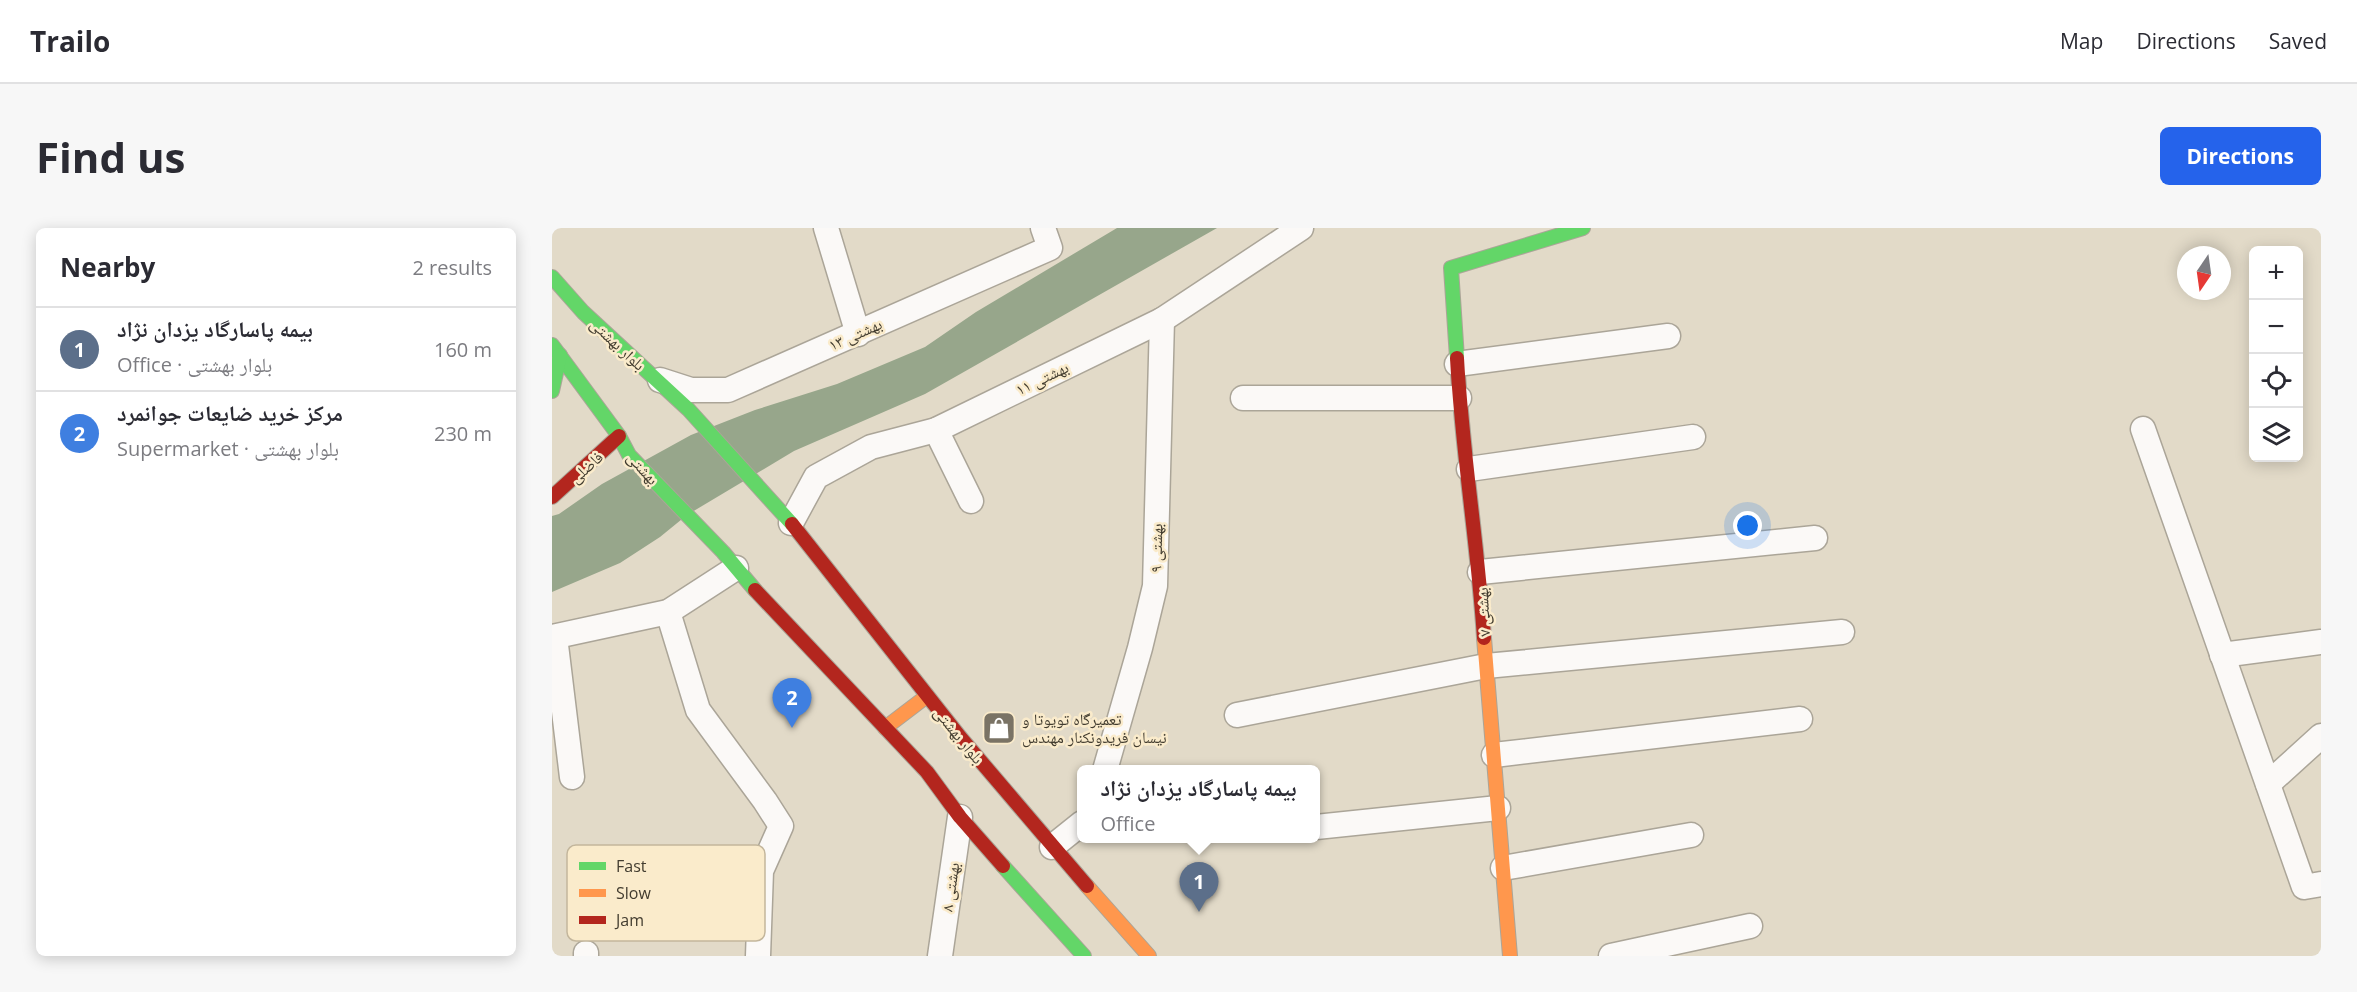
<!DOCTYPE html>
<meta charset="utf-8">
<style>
:root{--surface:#fff;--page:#f7f7f7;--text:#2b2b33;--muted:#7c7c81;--line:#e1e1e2;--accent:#2563eb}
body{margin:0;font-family:"Open Sans","Noto Naskh Arabic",sans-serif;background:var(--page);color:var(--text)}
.controls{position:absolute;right:18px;top:18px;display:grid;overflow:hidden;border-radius:9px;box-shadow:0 3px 15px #0003}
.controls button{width:54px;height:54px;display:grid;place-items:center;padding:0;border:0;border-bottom:2px solid var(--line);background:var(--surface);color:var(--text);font:30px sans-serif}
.compass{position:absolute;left:1625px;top:18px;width:54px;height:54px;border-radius:50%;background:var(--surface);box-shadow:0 3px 15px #0003;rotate:193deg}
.you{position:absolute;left:1196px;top:298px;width:21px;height:21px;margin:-15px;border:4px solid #fff;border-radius:50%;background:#1a73e8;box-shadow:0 0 0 9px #1a73e833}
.badge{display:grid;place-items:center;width:39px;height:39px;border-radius:50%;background:var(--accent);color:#fff;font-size:20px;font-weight:700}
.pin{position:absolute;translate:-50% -50px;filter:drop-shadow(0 2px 3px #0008)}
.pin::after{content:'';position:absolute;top:32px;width:21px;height:18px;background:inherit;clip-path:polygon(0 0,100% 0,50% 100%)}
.popup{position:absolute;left:525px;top:537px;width:243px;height:78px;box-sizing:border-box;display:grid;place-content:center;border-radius:9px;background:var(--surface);filter:drop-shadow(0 2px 4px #0005);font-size:20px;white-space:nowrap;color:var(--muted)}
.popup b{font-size:22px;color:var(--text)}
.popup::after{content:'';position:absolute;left:50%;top:100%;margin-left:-12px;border:12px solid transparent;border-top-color:var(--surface)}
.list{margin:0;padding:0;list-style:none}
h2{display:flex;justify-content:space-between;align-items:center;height:78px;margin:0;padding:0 24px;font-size:26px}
h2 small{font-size:20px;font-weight:400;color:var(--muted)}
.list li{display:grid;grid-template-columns:39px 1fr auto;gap:18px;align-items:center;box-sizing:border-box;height:84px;padding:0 24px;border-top:2px solid var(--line)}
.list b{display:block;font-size:22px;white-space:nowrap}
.list p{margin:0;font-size:20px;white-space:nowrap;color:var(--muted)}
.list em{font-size:20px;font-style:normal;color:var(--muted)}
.icon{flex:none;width:33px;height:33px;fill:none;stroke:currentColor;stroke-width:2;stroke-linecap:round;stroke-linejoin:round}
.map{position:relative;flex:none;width:1769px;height:728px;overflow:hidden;border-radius:9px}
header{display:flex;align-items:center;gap:36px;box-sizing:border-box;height:84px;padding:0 30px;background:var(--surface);border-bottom:2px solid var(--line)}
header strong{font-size:28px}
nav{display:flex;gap:33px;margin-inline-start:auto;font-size:21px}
.intro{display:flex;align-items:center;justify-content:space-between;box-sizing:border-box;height:144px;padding:0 36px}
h1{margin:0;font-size:42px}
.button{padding:15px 27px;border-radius:9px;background:var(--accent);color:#fff;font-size:21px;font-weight:700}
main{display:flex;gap:36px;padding:0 36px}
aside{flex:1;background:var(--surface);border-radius:9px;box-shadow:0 3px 15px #0003}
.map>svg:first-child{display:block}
.water{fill:#97a68b}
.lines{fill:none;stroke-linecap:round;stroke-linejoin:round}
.street-casing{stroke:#aba598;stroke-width:27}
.fast-casing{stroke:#aba598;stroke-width:16}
.slow-casing{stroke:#aba598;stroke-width:16}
.jam-casing{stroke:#aba598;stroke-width:16}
.street{stroke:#fbf9f7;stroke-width:24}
.fast{stroke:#63d668;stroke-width:14}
.slow{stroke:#ff974d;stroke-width:14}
.jam{stroke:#b3261e;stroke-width:14}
.labels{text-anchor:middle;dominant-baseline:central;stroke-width:5;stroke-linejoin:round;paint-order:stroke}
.street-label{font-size:16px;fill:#423c2f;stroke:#faebcb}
.poi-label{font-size:16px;fill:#423c2f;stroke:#faebcb;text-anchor:start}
.key{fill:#faebcb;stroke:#c3b69c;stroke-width:1.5}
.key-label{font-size:16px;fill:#423c2f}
</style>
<header>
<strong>Trailo</strong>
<nav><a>Map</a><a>Directions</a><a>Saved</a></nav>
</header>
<div class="intro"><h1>Find us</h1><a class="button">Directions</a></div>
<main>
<aside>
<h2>Nearby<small>2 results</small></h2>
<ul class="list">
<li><span class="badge" style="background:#5c6f8a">1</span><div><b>بیمه پاسارگاد یزدان نژاد</b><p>Office · بلوار بهشتی</p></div><em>160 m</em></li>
<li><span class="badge" style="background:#3f7fe0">2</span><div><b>مرکز خرید ضایعات جوانمرد</b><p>Supermarket · بلوار بهشتی</p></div><em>230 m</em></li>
</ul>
</aside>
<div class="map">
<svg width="1769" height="728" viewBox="0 0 1769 728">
<rect width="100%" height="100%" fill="#e2dac8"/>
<!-- water -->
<path class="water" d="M 565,0 L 665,0 L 373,166 L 242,223 L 135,287 L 108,309 L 68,335 L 0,364 L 0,288 L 7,286 L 50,256 L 139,207 L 203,182 L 285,156 L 373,119 L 424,84 Z"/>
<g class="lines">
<!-- street casing -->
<g class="street-casing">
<g id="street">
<path d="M 274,0 L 306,106"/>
<path d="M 905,136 L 1116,108"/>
<path d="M 108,152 L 139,162 L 176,162 L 498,20 L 491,0"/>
<path d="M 691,170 L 907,170"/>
<path d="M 1591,201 L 1752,659 L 1769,656"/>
<path d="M 384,202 L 419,273"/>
<path d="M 917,241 L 1141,209"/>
<path d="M 239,295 L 264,249 L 319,219 L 384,202 L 610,92 L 749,0"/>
<path d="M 928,344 L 1263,310"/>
<path d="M 116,384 L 146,482 L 213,573 L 229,598 L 209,643 L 206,728"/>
<path d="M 0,409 L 116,384 L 184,340"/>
<path d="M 3,409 L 20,549"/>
<path d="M 1670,427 L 1769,414"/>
<path d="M 685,487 L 934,438 L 1290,404"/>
<path d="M 942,527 L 1248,491"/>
<path d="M 553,542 L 588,420 L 603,358 L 610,92"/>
<path d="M 1716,556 L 1769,508"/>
<path d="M 764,599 L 946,580"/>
<path d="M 500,619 L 530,595"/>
<path d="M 951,640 L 1139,607"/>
<path d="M 34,728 L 34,725"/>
<path d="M 388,728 L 408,589"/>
<path d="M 1059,728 L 1198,698"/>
</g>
</g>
<!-- fast casing -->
<g class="fast-casing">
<g id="fast">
<path d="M 0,49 L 31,84 L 136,181 L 240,296"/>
<path d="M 0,117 L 67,208 L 77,227 L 171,324 L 203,362"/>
<path d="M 905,130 L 899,40 L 1031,0"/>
<path d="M 0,163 L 8,127"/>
<path d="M 451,638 L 532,728"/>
</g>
</g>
<!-- slow casing -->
<g class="slow-casing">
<g id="slow">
<path d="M 932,410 L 958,728"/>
<path d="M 333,500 L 375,468"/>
<path d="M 535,658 L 597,728"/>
</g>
</g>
<!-- jam casing -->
<g class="jam-casing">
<g id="jam">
<path d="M 905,130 C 910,224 926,317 932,410"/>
<path d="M 0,269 L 67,208"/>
<path d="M 240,296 L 408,509 L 535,658"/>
<path d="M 203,362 L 375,544 L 408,589 L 451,638"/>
</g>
</g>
<!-- street -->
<use href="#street" class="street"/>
<!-- fast -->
<use href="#fast" class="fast"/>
<!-- slow -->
<use href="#slow" class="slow"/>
<!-- jam -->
<use href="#jam" class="jam"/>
</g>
<!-- icons -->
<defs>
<g id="shop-square" transform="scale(1.725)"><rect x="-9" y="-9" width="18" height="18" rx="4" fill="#7a7365" stroke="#faebcb"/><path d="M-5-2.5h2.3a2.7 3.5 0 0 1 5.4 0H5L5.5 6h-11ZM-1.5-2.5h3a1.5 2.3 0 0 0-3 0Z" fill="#fff"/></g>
</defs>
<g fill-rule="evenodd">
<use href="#shop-square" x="447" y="500"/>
</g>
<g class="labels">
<!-- street labels -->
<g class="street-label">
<text transform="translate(303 106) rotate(-24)">بهشتی ۱۳</text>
<text transform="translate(66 116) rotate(43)">بلوار بهشتی</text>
<text transform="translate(490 150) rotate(-26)">بهشتی ۱۱</text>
<text transform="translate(34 239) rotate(-42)">فاضلی</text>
<text transform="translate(91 240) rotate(48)">بهشتی</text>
<text transform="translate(604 320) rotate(-89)">بهشتی ۹</text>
<text transform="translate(931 384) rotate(-93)">بهشتی ۷</text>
<text transform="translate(407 507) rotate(51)">بلوار بهشتی</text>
<text transform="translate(398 659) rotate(-82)">بهشتی ۸</text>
</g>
<!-- poi labels -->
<g class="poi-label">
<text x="470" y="491">تعمیرگاه تویوتا و<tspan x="470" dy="18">نیسان فریدونکنار مهندس</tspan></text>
</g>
</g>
<!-- legend -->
<rect x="15" y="617" width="198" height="96" rx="9" class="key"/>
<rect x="27" y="634" width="27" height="8" fill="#63d668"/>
<rect x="27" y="661" width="27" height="8" fill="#ff974d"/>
<rect x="27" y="688" width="27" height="8" fill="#b3261e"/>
<g class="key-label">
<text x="64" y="644">Fast</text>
<text x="64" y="671">Slow</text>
<text x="64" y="698">Jam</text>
</g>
</svg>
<div class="controls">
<button>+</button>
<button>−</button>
<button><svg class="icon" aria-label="locate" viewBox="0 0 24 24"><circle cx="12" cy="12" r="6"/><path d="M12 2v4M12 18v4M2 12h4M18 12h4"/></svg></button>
<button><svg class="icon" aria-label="layers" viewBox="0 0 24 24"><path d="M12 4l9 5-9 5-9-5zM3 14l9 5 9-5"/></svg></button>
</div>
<svg class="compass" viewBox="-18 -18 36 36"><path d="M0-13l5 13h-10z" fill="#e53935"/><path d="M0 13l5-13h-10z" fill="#7c7c81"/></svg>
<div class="you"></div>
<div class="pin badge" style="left:647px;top:684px;background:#5c6f8a">1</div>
<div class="popup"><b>بیمه پاسارگاد یزدان نژاد</b>Office</div>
<div class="pin badge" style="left:240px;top:500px;background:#3f7fe0">2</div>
</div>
</main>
